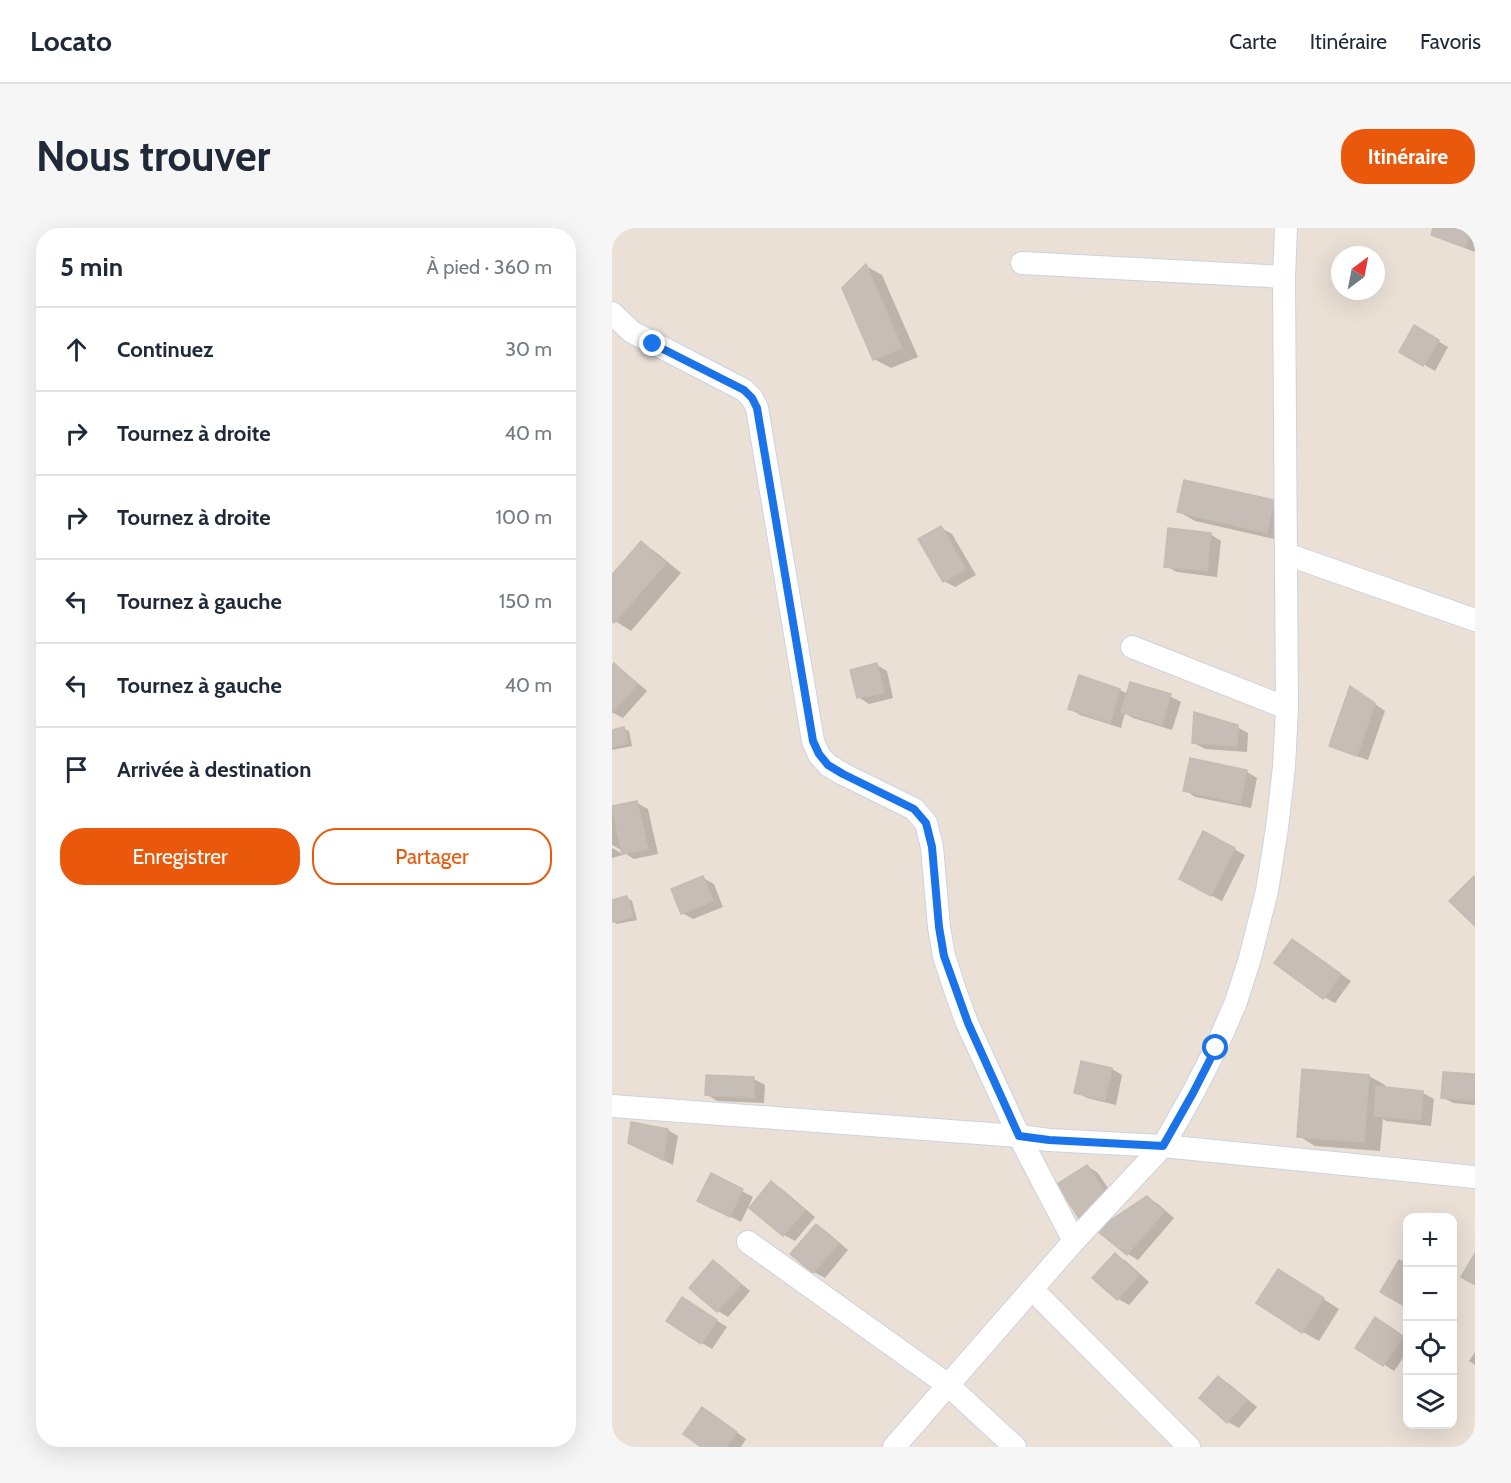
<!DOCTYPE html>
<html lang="fr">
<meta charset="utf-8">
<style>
:root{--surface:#fff;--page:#f6f6f7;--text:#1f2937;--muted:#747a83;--line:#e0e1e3;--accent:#ea580c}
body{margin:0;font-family:Cabin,sans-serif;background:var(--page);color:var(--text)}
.controls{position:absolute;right:18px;bottom:18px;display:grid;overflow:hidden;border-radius:12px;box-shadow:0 6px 24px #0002}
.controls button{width:54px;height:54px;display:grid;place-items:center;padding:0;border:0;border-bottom:2px solid var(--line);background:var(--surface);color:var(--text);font:30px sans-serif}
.compass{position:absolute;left:719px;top:18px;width:54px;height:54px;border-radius:50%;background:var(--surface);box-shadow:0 6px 24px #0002;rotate:32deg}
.stop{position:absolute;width:18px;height:18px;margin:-14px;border:4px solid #1a73e8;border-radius:50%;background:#fff}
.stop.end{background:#1a73e8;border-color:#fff;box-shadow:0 2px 6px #0008}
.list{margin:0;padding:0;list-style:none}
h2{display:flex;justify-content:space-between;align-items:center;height:78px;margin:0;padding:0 24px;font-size:26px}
h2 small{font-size:20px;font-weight:400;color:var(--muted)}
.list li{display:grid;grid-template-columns:39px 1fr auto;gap:18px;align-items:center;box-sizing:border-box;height:84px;padding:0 24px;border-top:2px solid var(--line)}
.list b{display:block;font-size:22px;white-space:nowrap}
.list em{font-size:20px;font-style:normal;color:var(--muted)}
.actions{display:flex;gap:12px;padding:18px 24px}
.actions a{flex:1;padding:14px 0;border:2px solid var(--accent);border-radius:24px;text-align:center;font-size:21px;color:var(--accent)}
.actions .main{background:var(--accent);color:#fff}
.icon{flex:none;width:33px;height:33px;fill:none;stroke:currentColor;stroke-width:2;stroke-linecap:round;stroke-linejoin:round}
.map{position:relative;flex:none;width:863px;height:1219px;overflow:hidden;border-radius:24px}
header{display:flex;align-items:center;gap:36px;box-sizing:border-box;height:84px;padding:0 30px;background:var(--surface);border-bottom:2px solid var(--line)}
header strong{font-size:28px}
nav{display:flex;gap:33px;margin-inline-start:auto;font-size:21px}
.intro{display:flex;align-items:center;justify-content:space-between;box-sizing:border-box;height:144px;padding:0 36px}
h1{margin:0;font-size:42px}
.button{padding:15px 27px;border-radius:24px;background:var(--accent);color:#fff;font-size:21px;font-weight:700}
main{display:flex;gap:36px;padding:0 36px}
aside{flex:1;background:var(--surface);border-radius:24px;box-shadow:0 6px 24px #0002}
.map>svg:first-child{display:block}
.shadow{fill:#0003}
.building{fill:#c5bdb6;stroke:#c6bcb0;stroke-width:1.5}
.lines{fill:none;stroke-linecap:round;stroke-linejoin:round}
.street-casing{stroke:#ccd2e1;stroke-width:24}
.street{stroke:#fff;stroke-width:22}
.route{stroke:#1a73e8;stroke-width:8}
</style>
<header>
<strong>Locato</strong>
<nav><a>Carte</a><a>Itinéraire</a><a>Favoris</a></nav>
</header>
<div class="intro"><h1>Nous trouver</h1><a class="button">Itinéraire</a></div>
<main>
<aside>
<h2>5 min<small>À pied · 360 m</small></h2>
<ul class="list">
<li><svg class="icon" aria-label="ahead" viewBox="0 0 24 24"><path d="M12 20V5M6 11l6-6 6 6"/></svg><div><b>Continuez</b></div><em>30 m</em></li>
<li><svg class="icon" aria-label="right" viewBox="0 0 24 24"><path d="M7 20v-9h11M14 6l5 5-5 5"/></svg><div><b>Tournez à droite</b></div><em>40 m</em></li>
<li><svg class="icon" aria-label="right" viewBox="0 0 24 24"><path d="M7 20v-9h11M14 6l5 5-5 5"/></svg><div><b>Tournez à droite</b></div><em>100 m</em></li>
<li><svg class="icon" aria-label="left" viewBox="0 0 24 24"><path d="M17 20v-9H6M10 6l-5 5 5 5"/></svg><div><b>Tournez à gauche</b></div><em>150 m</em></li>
<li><svg class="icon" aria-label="left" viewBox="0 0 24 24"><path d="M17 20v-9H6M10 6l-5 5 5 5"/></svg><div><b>Tournez à gauche</b></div><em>40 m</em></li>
<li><svg class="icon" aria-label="arrive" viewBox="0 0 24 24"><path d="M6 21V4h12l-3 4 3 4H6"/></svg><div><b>Arrivée à destination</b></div></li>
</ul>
<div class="actions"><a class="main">Enregistrer</a><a>Partager</a></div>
</aside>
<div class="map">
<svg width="863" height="1219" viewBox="0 0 863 1219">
<rect width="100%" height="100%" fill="#ebe0d6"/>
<!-- shadow -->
<g class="shadow">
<path d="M 823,0 L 863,0 L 863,24 L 831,12 L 820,6 Z"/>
<path d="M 254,38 L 270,47 L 306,129 L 279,140 L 262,131 Z"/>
<path d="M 803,99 L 836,119 L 823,143 L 789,123 Z"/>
<path d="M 661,274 L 677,283 L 671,313 L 583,293 L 567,284 Z"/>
<path d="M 329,300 L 340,306 L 364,347 L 343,359 L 332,353 Z"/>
<path d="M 598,306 L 609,313 L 605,349 L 565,344 L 554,338 Z"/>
<path d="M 29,315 L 45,325 L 69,345 L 19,403 L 0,391 L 0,349 Z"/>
<path d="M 3,437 L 13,444 L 35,463 L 11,490 L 0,484 L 0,440 Z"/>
<path d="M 265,437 L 275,443 L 281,470 L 257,476 L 246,469 Z"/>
<path d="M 468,449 L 508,462 L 516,466 L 558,468 L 569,474 L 560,502 L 521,490 L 513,485 L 509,500 L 468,487 L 458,481 Z"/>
<path d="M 749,466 L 773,483 L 756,532 L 730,523 L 719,517 Z"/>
<path d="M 625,499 L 636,505 L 635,524 L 593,521 L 582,515 Z"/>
<path d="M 12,501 L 17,503 L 20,518 L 0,522 L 0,503 Z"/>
<path d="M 579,532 L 635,544 L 645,550 L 639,580 L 583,569 L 573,562 Z"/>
<path d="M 25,575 L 36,581 L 46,626 L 22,631 L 14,626 L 0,630 L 0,620 L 11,626 L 11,623 L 0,617 L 0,579 L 0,580 Z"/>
<path d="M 592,605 L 633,627 L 610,673 L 579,657 Z"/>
<path d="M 91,650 L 102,656 L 111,679 L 81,691 L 70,685 Z"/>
<path d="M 15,670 L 20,673 L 25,692 L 5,696 L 0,693 L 0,673 Z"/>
<path d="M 691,719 L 739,753 L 723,775 L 712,769 Z"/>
<path d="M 500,841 L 510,847 L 504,877 L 475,870 L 464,864 Z"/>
<path d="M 757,848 L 773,857 L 773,861 L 811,865 L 822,871 L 819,898 L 774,893 L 771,891 L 768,923 L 703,918 L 687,908 Z"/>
<path d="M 863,848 L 863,877 L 841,875 L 830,869 Z"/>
<path d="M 142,851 L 153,857 L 152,875 L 105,873 L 94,866 Z"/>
<path d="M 56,902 L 66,908 L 61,937 L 28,920 Z"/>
<path d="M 475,938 L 486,945 L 505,974 L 481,1000 Z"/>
<path d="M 99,947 L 141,969 L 129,994 L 98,978 Z"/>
<path d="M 159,955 L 170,961 L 203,989 L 183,1013 L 172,1007 Z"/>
<path d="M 535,970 L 546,976 L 562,990 L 526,1032 L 516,1026 Z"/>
<path d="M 204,998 L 215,1004 L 236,1022 L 213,1050 L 202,1044 L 180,1026 Z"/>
<path d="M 503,1027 L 514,1033 L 537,1054 L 517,1077 L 506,1071 L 483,1050 Z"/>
<path d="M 101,1034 L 112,1041 L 138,1063 L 116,1089 L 106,1083 Z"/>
<path d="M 682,1052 L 727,1081 L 707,1113 L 691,1104 Z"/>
<path d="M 81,1077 L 115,1099 L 100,1121 L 90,1115 Z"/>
<path d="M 774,1097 L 796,1111 L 796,1123 L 782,1143 L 745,1119 Z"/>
<path d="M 863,1124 L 863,1137 L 857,1133 Z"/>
<path d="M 606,1150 L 617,1156 L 645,1179 L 627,1200 L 616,1194 L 589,1170 Z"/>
<path d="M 101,1187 L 134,1211 L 129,1219 L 92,1219 Z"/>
</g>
<!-- building -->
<g class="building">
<path d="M 821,0 L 860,0 L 853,19 L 819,7 Z"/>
<path d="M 254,36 L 290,120 L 261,132 L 230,60 Z"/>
<path d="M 802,97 L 827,112 L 811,138 L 787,124 Z"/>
<path d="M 572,252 L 662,272 L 655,305 L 565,284 Z"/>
<path d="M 329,298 L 354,341 L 331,354 L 306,311 Z"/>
<path d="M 556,300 L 599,305 L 595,343 L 552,339 Z"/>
<path d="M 29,313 L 54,335 L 2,395 L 0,393 L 0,347 Z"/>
<path d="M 2,435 L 25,456 L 0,485 L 0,438 Z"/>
<path d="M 265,435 L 272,465 L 245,470 L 238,442 Z"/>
<path d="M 467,447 L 508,461 L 498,495 L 456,481 Z"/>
<path d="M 518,454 L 559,466 L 550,497 L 509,484 Z"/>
<path d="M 738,458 L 763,475 L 745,528 L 717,518 Z"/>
<path d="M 582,484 L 626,497 L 625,518 L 580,515 Z"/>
<path d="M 12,499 L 16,515 L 0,519 L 0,502 Z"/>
<path d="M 578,530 L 635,542 L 628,575 L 571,563 Z"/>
<path d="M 25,573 L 36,621 L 10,626 L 0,578 Z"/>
<path d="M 591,603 L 623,620 L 599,668 L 567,651 Z"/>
<path d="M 91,648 L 101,673 L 69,686 L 59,661 Z"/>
<path d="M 862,648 L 863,649 L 863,698 L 837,673 Z"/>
<path d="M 15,668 L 21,689 L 0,694 L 0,672 Z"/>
<path d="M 680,711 L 729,746 L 711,771 L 662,735 Z"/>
<path d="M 469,833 L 500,840 L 493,872 L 462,865 Z"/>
<path d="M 690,841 L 757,847 L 752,914 L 685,909 Z"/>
<path d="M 831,844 L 863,846 L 863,873 L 829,870 Z"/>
<path d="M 94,847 L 142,849 L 142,870 L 93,867 Z"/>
<path d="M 764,858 L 811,863 L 809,892 L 762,888 Z"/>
<path d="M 19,894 L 56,901 L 51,932 L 16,915 Z"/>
<path d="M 475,937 L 495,967 L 470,995 L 445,956 Z"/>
<path d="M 99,945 L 131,961 L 118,989 L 85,973 Z"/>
<path d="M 159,953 L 193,982 L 171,1008 L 137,980 Z"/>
<path d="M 535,968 L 552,984 L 515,1027 L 484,1002 Z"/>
<path d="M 204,996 L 227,1015 L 201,1045 L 178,1026 Z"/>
<path d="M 503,1025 L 527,1047 L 505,1072 L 480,1050 Z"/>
<path d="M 863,1025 L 863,1057 L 849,1049 Z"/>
<path d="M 101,1032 L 129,1056 L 105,1084 L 77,1060 Z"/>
<path d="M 787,1032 L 796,1037 L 796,1080 L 768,1064 Z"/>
<path d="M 666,1041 L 712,1070 L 690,1105 L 644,1075 Z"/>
<path d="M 70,1069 L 105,1092 L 89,1116 L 54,1093 Z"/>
<path d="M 763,1089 L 791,1108 L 771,1138 L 743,1120 Z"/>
<path d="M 606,1148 L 635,1172 L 615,1195 L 587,1170 Z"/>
<path d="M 90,1179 L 125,1204 L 114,1219 L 89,1219 L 71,1206 Z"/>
</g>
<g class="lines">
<!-- street casing -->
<g class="street-casing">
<g id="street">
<path d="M 410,35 L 672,49"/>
<path d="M 0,85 L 20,104 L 132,162 L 140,170 L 145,180 L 201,513 L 207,527 L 216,537 L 231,546 L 302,581 L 314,595 L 320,619 L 327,699 L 332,728 L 343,762 L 355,795 L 407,908 L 462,1013"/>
<path d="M 674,326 L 863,392"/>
<path d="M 520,419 L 675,480"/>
<path d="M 0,878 L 407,908 L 437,912 L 551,918 L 863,949"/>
<path d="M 136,1014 L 336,1157 L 403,1219"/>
<path d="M 420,1061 L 577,1219"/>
<path d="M 282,1219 L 462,1013 L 551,918 L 581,865 L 604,820 L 624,774 L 638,730 L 655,663 L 665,600 L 672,539 L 675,480 L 672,49 L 674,0"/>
</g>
</g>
<!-- street -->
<use href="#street" class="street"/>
</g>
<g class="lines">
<!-- route -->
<path class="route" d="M 41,116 L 132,162 L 140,170 L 145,180 L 201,513 L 207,526 L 216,537 L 231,546 L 302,581 L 314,595 L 320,619 L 327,699 L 332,728 L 356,795 L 407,908 L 437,912 L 551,918 L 581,865 L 604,820"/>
</g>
</svg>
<div class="controls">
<button>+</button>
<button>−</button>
<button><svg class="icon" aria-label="locate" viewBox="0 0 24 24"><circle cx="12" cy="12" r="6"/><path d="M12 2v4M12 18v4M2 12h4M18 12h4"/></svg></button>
<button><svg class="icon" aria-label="layers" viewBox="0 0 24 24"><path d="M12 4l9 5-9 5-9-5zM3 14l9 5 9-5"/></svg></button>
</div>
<svg class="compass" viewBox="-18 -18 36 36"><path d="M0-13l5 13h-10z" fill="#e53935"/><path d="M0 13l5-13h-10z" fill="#747a83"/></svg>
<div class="stop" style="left:604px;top:820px"></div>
<div class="stop end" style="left:41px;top:116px"></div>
</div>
</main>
